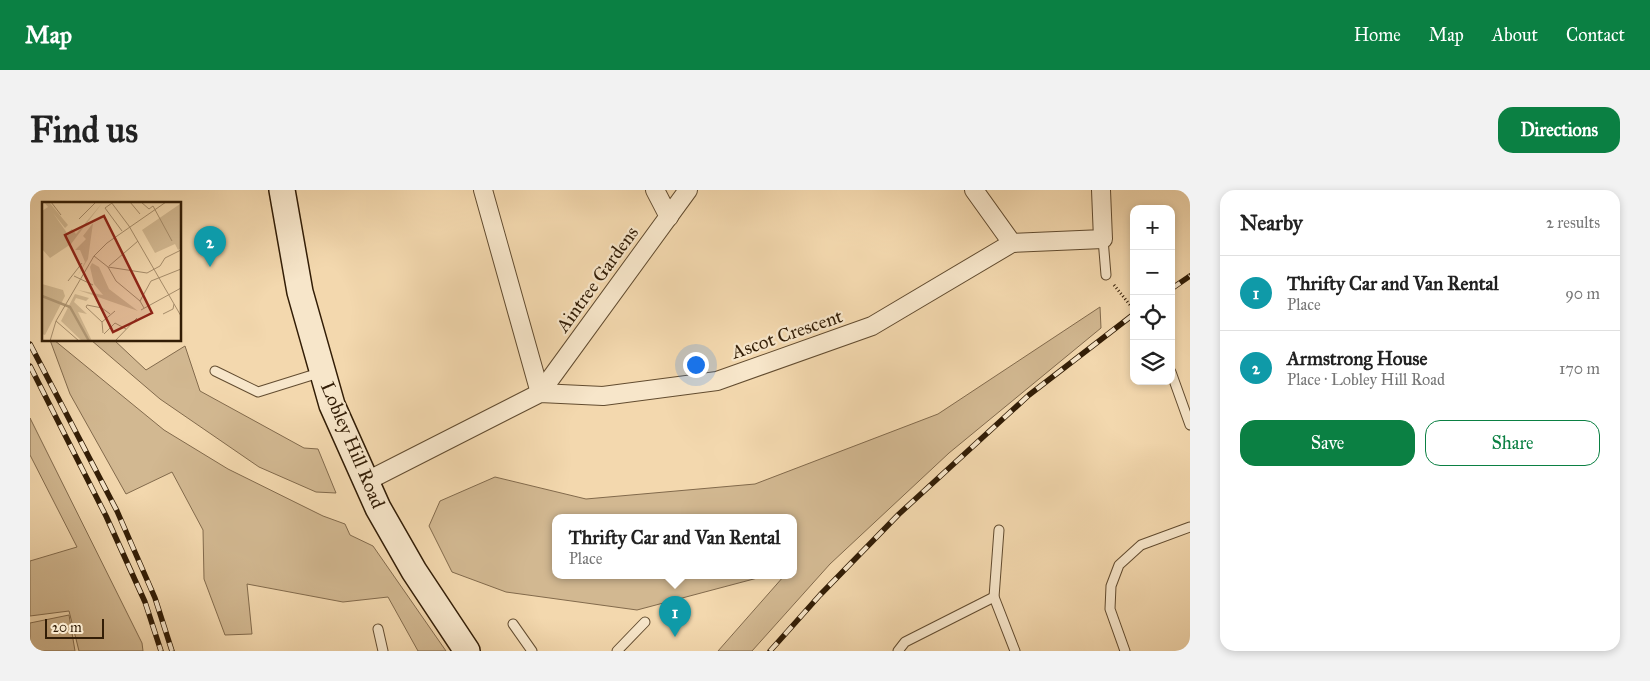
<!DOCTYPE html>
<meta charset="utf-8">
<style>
:root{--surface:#fff;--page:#f2f2f2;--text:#222;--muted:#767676;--line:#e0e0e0;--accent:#0b8043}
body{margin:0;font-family:"IM FELL Great Primer",serif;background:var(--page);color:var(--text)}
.controls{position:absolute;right:15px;top:15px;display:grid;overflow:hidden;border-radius:10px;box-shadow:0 2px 8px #0003}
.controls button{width:45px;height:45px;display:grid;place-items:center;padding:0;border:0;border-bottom:1px solid var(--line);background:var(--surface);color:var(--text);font:25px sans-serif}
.scale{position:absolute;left:15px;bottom:12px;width:59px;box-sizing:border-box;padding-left:5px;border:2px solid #321d06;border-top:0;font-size:14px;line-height:18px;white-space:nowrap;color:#321d06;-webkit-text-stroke:4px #f7e6ca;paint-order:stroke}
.you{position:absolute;left:665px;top:174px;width:18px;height:18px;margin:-12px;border:4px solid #fff;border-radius:50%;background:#1a73e8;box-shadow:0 0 0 8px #1a73e833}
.badge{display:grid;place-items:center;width:32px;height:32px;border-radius:50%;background:var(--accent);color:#fff;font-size:16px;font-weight:700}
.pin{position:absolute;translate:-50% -41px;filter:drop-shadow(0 1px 2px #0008)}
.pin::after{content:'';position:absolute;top:26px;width:18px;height:15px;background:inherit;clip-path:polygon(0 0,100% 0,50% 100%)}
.popup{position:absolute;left:522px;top:324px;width:245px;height:65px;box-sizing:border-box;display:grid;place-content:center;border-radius:10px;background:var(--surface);filter:drop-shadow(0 1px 4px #0005);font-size:16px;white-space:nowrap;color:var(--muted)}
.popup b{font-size:19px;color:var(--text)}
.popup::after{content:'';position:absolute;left:50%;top:100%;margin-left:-10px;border:10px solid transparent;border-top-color:var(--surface)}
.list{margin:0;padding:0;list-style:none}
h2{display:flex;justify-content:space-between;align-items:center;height:65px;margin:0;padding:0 20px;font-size:21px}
h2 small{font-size:16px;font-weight:400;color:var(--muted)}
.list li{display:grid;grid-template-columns:32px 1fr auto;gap:15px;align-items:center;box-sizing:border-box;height:75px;padding:0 20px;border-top:1px solid var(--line)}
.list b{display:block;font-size:19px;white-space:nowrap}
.list p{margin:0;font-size:16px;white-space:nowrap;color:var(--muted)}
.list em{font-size:16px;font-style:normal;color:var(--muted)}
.actions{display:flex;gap:10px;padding:15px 20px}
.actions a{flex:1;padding:11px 0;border:1px solid var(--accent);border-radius:15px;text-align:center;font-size:18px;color:var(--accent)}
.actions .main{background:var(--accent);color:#fff}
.icon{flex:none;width:28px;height:28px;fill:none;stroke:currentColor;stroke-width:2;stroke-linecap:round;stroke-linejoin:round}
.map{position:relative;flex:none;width:1160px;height:461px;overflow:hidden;border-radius:15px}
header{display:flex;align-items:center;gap:30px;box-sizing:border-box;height:70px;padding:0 25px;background:var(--accent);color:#fff}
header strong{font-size:24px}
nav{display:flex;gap:28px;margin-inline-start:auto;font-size:18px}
.intro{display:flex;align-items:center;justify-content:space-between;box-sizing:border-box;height:120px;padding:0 30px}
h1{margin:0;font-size:35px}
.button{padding:12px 22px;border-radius:15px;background:var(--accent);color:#fff;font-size:18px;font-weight:700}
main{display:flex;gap:30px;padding:0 30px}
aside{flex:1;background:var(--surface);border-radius:15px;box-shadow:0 2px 8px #0003}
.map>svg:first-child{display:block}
.green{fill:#d2b891;stroke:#826a4c}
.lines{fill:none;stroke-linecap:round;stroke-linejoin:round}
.lane-casing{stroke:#624c30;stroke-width:11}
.street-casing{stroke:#624c30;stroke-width:20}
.secondary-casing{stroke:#321d06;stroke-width:28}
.path{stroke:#321d06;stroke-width:3;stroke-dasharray:1 2.5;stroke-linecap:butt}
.lane{stroke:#f7e6ca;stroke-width:9}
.street{stroke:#f7e6ca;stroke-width:18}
.secondary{stroke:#f7e6ca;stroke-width:25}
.rail-casing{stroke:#321d06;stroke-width:5.5}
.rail{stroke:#f7e6ca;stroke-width:4;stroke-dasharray:11;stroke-linecap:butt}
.labels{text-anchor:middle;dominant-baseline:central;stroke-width:4.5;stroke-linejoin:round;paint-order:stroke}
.street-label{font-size:19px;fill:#321d06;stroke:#f7e6ca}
.inset-river{fill:none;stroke:#b19875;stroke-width:2.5}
.inset-road{fill:none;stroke:#a68d6b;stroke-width:1}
.view{fill:#8f2418;fill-opacity:0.15;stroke:#8f2418;stroke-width:2.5}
.inset-edge{fill:none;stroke:#321d06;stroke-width:2.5}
</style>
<header>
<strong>Map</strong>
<nav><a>Home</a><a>Map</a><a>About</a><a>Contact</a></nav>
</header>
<div class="intro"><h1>Find us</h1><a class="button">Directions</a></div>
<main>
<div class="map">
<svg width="1160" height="461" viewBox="0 0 1160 461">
<rect width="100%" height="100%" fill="#f3d8ae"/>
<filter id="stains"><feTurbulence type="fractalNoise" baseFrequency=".004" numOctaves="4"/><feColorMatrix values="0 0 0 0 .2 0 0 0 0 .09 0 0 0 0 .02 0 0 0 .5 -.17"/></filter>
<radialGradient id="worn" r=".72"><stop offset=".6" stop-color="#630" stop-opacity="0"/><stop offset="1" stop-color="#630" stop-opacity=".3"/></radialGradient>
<!-- green -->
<g class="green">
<path d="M 1070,117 L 1071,138 L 919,263 L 800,374 L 722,461 L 688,461 L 754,386 L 764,386 L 764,328 L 526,328 L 526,386 L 735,386 L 607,420 L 476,402 L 422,382 L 399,336 L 410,311 L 465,287 L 556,309 L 725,294 L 908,224 Z"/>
<path d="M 20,150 L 24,150 L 134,240 L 198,279 L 293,326 L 315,334 L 320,345 L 343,356 L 416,461 L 388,461 L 358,407 L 313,412 L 217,394 L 222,444 L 195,445 L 174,389 L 173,340 L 142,282 L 96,304 L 40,204 Z"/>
<path d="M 61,150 L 84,150 L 116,180 L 155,156 L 170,201 L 274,258 L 288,259 L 306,303 L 286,302 L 229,277 L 130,209 Z"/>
<path d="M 0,228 L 112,453 L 113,461 L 49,461 L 39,421 L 0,426 L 0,371 L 47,357 L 0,265 Z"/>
<path d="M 39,425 L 45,461 L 0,461 L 0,433 Z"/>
</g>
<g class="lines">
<!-- lane casing -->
<g class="lane-casing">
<g id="lane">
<path d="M 1073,49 L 1076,85"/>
<path d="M 185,181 L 228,202 L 292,182"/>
<path d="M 1141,182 L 1160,235"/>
<path d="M 969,340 L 964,407 L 985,461"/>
<path d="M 483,434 L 502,461"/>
<path d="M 348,439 L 353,461"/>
<path d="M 587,461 L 615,432"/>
<path d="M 868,461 L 875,452 L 964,407"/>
<path d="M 1095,461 L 1080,419 L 1081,396 L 1089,375 L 1111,355 L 1160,337"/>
</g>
</g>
<!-- street casing -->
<g class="street-casing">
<g id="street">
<path d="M 453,0 L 510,203"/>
<path d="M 625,0 L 639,27"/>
<path d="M 944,0 L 982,53"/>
<path d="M 510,203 L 658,0"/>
<path d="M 335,292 L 510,203 L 573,206 L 687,191 L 842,136 L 982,53 L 1073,49 L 1071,0"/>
</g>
</g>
<!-- secondary casing -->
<g class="secondary-casing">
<path id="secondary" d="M 252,0 L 270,102 L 302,215 L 348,318 L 384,381 L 437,461"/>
</g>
<!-- path -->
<path class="path" d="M 1084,95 L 1104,120"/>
<!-- lane -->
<use href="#lane" class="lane"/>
<!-- street -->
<use href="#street" class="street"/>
<!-- secondary -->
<use href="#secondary" class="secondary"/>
<!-- rail casing -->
<g class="rail-casing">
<g id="rail">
<path d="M 1141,99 L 1160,86"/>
<path d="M 0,154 L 87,321 L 125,408 L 142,461"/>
<path d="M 0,176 L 76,326 L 115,412 L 131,461"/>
<path d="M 740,461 L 790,405 L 869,324 L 999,205 L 1104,124"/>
</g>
</g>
<!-- rail -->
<use href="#rail" class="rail"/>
</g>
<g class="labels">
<!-- street labels -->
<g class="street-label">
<text transform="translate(567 89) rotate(-54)">Aintree Gardens</text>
<text transform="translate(757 144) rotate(-19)">Ascot Crescent</text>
<text transform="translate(323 255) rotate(67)">Lobley Hill Road</text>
</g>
</g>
<!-- overview -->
<g transform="translate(12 12)">
<rect width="139" height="139" fill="#f3d8ae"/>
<path d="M 2,0 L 7,0 L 26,23 L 23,26 L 11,11 L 25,31 L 30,27 L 34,32 L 61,0 L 29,42 L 8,56 L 0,47 L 0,9 L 6,5 ZM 138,2 L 139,46 L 136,48 L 133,42 L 113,51 L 100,28 ZM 51,21 L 46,57 L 35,75 L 43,60 L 38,48 L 33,48 L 44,37 L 41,34 ZM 50,61 L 57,65 L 67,87 L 96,109 L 36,88 L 61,93 L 52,82 L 48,65 ZM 0,82 L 21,88 L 23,94 L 3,133 L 0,132 ZM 33,92 L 47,96 L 44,99 L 34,96 L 32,100 L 45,112 L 36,110 L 50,139 L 40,139 L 19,119 Z" fill="#d2b891"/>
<path class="inset-river" d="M 0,94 L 28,105 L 47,139"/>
<path class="inset-road" d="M 9,0 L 19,13M 69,0 L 87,24 L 139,114M 88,0 L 98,12M 99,0 L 107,7 L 111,4 L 130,39M 70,1 L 63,6 L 80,29M 37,17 L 54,0M 52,54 L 66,65 L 74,79 L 98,99 L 102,106M 67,64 L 96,39M 66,65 L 105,71 L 118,64 L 123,56 L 139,48M 32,74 L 51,83M 26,79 L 40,61M 98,99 L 109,79 L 139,67M 99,108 L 139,86M 121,112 L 131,107 L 132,102M 14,119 L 37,139M 60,120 L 44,105 L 45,103 L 60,106 L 68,112M 61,131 L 60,120 L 73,109M 62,132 L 73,121 L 84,127M 8,139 L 14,119 L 52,54 L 65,41 L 124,0M 73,139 L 95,116"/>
<path class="view" d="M 62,14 L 110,111 L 71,130 L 23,33 Z"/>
<rect width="139" height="139" class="inset-edge"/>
</g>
<rect width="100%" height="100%" filter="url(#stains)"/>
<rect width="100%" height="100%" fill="url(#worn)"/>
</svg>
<div class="controls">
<button>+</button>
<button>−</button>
<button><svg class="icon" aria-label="locate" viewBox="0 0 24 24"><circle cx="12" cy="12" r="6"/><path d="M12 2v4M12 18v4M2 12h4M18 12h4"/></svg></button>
<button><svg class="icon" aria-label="layers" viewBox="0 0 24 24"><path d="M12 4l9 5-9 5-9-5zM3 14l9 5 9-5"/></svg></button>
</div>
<div class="scale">20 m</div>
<div class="you"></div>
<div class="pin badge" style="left:645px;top:447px;background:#0f9aa8">1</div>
<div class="popup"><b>Thrifty Car and Van Rental</b>Place</div>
<div class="pin badge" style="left:180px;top:77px;background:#0f9aa8">2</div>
</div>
<aside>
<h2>Nearby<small>2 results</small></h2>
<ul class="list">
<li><span class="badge" style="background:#0f9aa8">1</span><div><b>Thrifty Car and Van Rental</b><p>Place</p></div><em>90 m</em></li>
<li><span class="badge" style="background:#0f9aa8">2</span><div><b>Armstrong House</b><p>Place · Lobley Hill Road</p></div><em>170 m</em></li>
</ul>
<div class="actions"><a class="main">Save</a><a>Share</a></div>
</aside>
</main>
